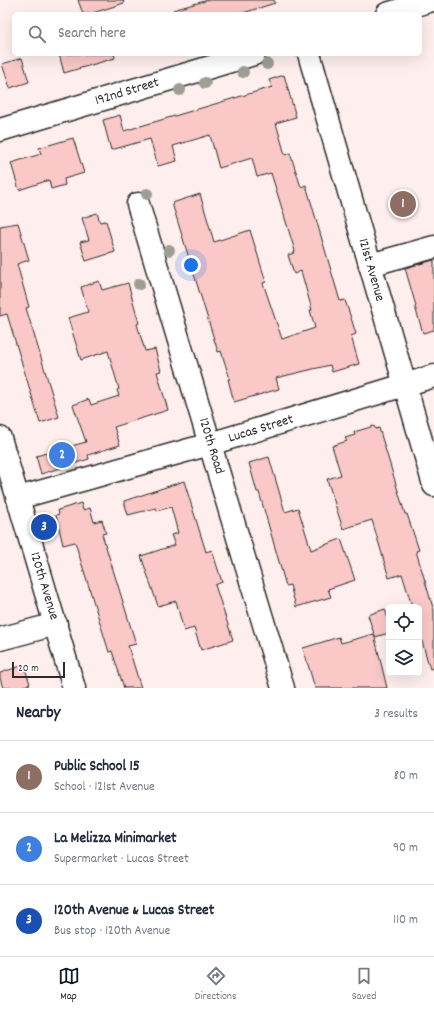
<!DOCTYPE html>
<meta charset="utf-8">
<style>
:root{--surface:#fff;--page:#f2f2f3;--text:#1f2937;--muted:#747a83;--line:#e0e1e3;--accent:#111827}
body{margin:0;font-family:Dekko,sans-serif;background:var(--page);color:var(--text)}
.controls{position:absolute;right:12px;bottom:12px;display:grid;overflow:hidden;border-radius:6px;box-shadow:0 4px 16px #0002}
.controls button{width:36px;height:36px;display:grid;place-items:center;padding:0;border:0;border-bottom:1px solid var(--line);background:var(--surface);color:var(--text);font:20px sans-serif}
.scale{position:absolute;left:12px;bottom:10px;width:53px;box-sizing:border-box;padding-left:4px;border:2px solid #2b2b2b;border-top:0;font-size:11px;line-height:14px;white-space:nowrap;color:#2b2b2b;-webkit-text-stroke:3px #fff;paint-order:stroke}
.you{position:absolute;left:191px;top:265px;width:14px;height:14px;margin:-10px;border:3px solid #fff;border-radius:50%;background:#1a73e8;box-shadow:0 0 0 6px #1a73e833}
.badge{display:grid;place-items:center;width:26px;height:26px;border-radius:50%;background:var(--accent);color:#fff;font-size:13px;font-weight:700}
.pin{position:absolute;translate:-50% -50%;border:2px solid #fff;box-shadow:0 1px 4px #0006}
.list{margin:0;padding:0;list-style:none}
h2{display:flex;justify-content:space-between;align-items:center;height:52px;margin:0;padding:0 16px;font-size:17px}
h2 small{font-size:13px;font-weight:400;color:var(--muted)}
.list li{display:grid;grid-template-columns:26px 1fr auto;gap:12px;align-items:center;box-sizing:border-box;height:72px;padding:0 16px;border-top:1px solid var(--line)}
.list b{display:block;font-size:15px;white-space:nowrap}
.list p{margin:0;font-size:13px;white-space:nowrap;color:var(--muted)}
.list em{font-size:13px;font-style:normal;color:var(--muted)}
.icon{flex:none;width:22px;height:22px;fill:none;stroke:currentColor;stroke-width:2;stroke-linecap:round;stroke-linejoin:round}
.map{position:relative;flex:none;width:434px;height:688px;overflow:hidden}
.search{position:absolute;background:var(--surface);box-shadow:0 4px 16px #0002;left:12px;right:12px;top:12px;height:44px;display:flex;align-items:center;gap:10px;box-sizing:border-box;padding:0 14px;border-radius:6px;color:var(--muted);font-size:15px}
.sheet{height:268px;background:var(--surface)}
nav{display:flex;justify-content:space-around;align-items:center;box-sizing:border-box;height:56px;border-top:1px solid var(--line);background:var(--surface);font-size:11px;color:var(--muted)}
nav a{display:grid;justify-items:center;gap:2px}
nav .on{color:var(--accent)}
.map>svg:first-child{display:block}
.building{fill:#fac9c7;stroke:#2b2b2b}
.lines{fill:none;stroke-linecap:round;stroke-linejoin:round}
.minor-casing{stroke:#2b2b2b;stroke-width:25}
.minor{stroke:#fff;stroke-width:22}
.tree{fill:#9d9e94}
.labels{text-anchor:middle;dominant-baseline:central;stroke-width:3.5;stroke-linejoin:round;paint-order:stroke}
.street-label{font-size:14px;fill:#2b2b2b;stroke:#fff}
</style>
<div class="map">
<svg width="434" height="688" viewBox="0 0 434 688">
<rect width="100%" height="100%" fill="#feefee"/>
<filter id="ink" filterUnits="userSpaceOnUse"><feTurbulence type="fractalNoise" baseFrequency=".025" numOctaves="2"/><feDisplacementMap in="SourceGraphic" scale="8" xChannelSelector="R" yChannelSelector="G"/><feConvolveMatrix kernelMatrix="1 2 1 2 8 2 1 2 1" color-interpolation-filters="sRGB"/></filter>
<g filter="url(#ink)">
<!-- building -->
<g class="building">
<path d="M 78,0 L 123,0 L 124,3 L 90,14 L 83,14 Z"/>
<path d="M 208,0 L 274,0 L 275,3 L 240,14 L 174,14 L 173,10 Z"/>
<path d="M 59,54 L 114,54 L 115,58 L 64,73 Z"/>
<path d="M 22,58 L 29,82 L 10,88 L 2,64 Z"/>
<path d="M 284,75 L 296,117 L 276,123 L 285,155 L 290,153 L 301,187 L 306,185 L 340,301 L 345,300 L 352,321 L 356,334 L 351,336 L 359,364 L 332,372 L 330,365 L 276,378 L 279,389 L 234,402 L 228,379 L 230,379 L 221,351 L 218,352 L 172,203 L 200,194 L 214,242 L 250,230 L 266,282 L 263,283 L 282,339 L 315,328 L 310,310 L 312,310 L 301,271 L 294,274 L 288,255 L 294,253 L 295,251 L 271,173 L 257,177 L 252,158 L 219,168 L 210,135 L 173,146 L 177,161 L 158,166 L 150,139 L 111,150 L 103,120 L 120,115 L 124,131 L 272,87 L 269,80 Z"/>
<path d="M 73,138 L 84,173 L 64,179 L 65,185 L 51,189 L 49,180 L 19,190 L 11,163 L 41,154 L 39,148 Z"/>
<path d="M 97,213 L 100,222 L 106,221 L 115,252 L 86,261 L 80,242 L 89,240 L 82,218 Z"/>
<path d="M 18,223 L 29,260 L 17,264 L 29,307 L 26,308 L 59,417 L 40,423 L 7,314 L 0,316 L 0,226 Z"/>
<path d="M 434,260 L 434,330 L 423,333 L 415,307 L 416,306 L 405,268 Z"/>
<path d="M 99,281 L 102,290 L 128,283 L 139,323 L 137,324 L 145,351 L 155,349 L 161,371 L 157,372 L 168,410 L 114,427 L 120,445 L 88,455 L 89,459 L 41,474 L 36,456 L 86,442 L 73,405 L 89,399 L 91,405 L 119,396 L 117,390 L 119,389 L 108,351 L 81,360 L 68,318 L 88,312 L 81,287 Z"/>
<path d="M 374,426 L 376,429 L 379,428 L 405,514 L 407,514 L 419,550 L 416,551 L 434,611 L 434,668 L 430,669 L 419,631 L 419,604 L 412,606 L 402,574 L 389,578 L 372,520 L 343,529 L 327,479 L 341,475 L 332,446 L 347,441 L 345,438 L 355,435 L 354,432 Z"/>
<path d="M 269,457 L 285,512 L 298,508 L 311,550 L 341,539 L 355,580 L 328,589 L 331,597 L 296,607 L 290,585 L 286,586 L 259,492 L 257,492 L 249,463 Z"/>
<path d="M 184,481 L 206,552 L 212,550 L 216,563 L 222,582 L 215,585 L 233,640 L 201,650 L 194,628 L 184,631 L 176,601 L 158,606 L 141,556 L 175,545 L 171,535 L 178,533 L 171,507 L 157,511 L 156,508 L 128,515 L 124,501 Z"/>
<path d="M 81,503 L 83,510 L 90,508 L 94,522 L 102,520 L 106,533 L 102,534 L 136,644 L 128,646 L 141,688 L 124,688 L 112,651 L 109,652 L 75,542 L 63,545 L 56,515 L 59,514 L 58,510 Z"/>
<path d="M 385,609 L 389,622 L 389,633 L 375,637 L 368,615 Z"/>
<path d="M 374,634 L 387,688 L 315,688 L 303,648 L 339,637 L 341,643 Z"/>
<path d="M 24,665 L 30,684 L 18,688 L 3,688 L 0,678 L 0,673 Z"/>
</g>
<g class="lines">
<!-- minor casing -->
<g class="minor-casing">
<g id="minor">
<path d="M 387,14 L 432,0"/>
<path d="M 309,54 L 434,485"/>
<path d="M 0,130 L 254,54"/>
<path d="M 138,204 L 283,688"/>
<path d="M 370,265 L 434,247"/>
<path d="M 0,438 L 74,688"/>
<path d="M 18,498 L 210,444 L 434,376"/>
<path d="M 0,639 L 56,624"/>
</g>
</g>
<!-- minor -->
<use href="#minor" class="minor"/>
</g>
<!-- trees -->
<g class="tree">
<circle cx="267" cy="64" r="6"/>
<circle cx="243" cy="72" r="6"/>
<circle cx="205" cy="83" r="6"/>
<circle cx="180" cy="90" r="6"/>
<circle cx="147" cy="194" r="6"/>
<circle cx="169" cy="250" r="6"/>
<circle cx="139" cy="284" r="6"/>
</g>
</g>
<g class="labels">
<!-- street labels -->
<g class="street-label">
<text transform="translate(127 92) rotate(-17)">192nd Street</text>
<text transform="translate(371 270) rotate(74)">121st Avenue</text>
<text transform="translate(261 429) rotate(-17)">Lucas Street</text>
<text transform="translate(211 446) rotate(73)">120th Road</text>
<text transform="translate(44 586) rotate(73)">120th Avenue</text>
</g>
</g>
</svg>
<div class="controls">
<button><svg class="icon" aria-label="locate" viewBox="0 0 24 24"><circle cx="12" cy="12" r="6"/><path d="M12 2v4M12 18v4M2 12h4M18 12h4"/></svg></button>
<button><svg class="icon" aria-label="layers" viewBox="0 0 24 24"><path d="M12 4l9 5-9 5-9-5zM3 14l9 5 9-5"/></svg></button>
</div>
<div class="scale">20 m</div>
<div class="you"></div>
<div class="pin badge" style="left:403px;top:204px;background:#8d6e63">1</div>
<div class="pin badge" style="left:62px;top:455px;background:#3f7fe0">2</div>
<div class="pin badge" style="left:44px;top:527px;background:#1a4fb4">3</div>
<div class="search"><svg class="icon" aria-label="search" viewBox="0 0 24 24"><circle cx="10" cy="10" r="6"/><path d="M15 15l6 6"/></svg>Search here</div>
</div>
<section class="sheet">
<h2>Nearby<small>3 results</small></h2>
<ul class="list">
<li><span class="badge" style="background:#8d6e63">1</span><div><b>Public School 15</b><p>School · 121st Avenue</p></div><em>80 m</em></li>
<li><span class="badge" style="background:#3f7fe0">2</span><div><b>La Melizza Minimarket</b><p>Supermarket · Lucas Street</p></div><em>90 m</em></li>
<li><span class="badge" style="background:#1a4fb4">3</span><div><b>120th Avenue &amp; Lucas Street</b><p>Bus stop · 120th Avenue</p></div><em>110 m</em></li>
</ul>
</section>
<nav>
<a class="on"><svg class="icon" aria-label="map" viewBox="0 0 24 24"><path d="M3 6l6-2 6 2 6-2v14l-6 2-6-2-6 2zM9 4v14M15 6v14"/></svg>Map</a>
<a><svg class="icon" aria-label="directions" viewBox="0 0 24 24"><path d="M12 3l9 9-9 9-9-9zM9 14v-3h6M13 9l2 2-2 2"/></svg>Directions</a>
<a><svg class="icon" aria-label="saved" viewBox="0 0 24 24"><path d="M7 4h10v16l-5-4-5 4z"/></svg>Saved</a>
</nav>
